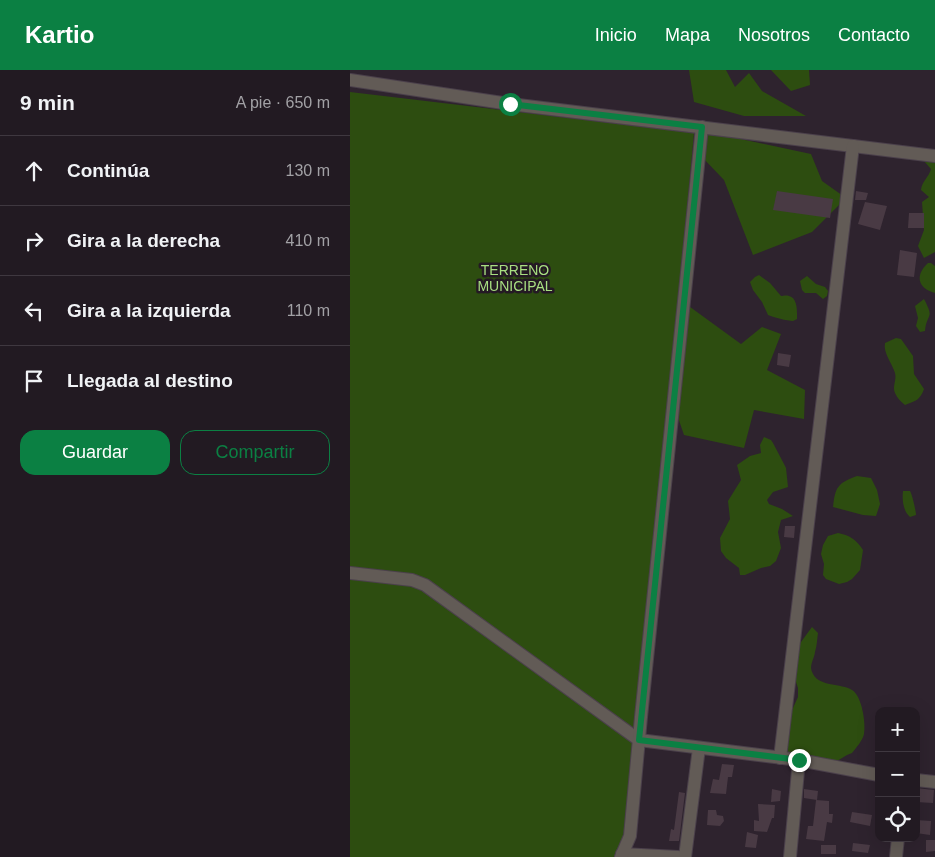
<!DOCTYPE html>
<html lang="es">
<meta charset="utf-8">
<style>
:root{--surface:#221a22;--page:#2a232a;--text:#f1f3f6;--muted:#a2a1a5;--line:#3f3840;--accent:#0b8043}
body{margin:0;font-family:Helvetica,sans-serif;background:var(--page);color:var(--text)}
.controls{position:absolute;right:15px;bottom:15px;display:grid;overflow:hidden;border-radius:10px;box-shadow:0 5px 20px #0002}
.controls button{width:45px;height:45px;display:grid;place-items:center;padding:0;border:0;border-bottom:1px solid var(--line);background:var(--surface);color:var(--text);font:25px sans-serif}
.stop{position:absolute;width:15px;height:15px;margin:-11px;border:4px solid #0b8043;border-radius:50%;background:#fff}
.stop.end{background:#0b8043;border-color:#fff;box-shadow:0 1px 5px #0008}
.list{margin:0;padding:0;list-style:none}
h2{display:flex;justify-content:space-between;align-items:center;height:65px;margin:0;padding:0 20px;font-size:21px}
h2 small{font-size:16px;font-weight:400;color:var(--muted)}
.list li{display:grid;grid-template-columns:32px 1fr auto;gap:15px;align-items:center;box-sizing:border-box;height:70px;padding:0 20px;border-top:1px solid var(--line)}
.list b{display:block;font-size:19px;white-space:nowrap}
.list em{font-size:16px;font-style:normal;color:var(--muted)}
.actions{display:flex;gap:10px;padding:15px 20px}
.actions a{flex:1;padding:11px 0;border:1px solid var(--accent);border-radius:15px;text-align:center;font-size:18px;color:var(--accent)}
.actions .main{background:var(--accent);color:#fff}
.icon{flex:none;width:28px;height:28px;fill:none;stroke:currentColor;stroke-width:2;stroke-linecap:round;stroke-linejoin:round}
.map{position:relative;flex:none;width:585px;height:787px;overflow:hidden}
header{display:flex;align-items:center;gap:30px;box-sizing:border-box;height:70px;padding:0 25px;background:var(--accent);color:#fff}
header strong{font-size:24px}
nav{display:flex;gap:28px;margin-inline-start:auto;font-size:18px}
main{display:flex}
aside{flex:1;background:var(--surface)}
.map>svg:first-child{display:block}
.green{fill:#2d4d10}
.building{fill:#493a44}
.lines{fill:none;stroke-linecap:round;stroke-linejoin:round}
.minor-casing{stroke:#4b404b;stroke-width:14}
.minor{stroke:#625b56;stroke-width:12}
.route{stroke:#0b8043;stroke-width:6}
.labels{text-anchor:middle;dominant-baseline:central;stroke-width:5;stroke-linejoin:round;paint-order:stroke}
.park-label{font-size:14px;fill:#a8df81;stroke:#241924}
</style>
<header>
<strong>Kartio</strong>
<nav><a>Inicio</a><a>Mapa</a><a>Nosotros</a><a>Contacto</a></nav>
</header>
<main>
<aside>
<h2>9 min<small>A pie · 650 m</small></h2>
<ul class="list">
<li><svg class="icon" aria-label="ahead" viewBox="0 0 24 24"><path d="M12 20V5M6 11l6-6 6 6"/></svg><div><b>Continúa</b></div><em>130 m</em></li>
<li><svg class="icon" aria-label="right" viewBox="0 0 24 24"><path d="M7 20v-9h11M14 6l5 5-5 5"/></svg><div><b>Gira a la derecha</b></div><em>410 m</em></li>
<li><svg class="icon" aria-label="left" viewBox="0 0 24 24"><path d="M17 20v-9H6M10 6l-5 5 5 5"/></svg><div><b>Gira a la izquierda</b></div><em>110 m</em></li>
<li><svg class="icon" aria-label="arrive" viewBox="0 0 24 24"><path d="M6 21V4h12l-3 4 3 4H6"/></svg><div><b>Llegada al destino</b></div></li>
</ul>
<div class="actions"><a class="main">Guardar</a><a>Compartir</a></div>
</aside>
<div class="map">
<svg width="585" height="787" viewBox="0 0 585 787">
<rect width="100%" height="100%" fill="#2e232e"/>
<!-- green -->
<g class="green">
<path d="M 339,0 L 376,0 L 385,17 L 399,3 L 412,21 L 456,46 L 394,46 L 344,32 Z"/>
<path d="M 421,0 L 459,0 L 460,15 L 441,21 Z"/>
<path d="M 0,22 L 344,63 L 323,291 L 336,234 L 391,274 L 412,257 L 431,264 L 417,300 L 455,320 L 454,349 L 404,340 L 394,378 L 334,365 L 321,327 L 280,766 L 267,787 L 0,787 Z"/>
<path d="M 358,62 L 461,84 L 472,111 L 496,128 L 462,162 L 403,185 L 374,110 L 352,87 Z"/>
<path d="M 585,82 L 585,182 L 574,188 L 568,176 L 574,160 L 572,132 L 579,127 L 571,120 C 572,111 579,107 581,99 L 574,91 Z"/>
<path d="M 578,193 L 581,193 L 585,196 L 585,223 C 567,218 565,205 578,193 Z"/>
<path d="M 409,205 L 420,213 L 431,226 C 433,226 436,225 439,226 C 448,228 447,242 447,249 L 443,251 C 438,251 422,247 418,245 L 412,232 L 403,220 L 400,212 L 405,207 Z"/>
<path d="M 457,206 L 466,214 L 475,217 L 478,221 L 477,226 L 473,229 L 466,223 L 455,223 L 452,220 L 450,211 Z"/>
<path d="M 574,229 C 585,250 577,242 575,261 L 570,262 L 566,256 L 568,248 L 565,236 Z"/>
<path d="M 546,268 L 551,269 L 563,286 L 564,304 L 574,319 C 570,330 566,331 555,335 C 551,332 547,328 545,323 C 542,316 547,310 545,303 C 542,293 533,283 535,273 Z"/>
<path d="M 414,367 L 421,370 L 423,373 L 434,394 L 436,398 L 438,417 L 423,422 L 417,430 L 419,434 L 432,439 L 443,446 L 431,450 L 428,462 L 431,478 L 426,491 L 420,496 L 411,498 L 395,505 L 390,505 L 389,498 L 376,488 L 371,481 L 370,468 L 380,449 L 378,431 L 391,410 L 387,395 L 400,386 L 411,383 L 410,375 Z"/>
<path d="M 507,406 L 521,408 L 527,420 L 530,434 L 526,446 L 513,445 L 483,437 C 485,417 488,413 507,406 Z"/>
<path d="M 553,421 L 560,421 C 562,424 566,441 566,445 L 560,447 C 553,441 552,430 553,421 Z"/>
<path d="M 488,463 C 499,465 507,470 513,480 L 510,500 L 502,509 L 497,512 L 489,514 L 476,509 L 473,505 L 474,494 L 471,484 L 473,475 L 478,466 Z"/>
<path d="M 462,557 L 468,563 C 467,569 467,576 465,582 C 464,590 458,596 463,604 C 470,617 491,613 502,620 C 512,626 516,653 514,664 C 513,670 506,678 502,683 L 497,685 L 487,691 L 437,692 L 435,669 L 437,651 L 448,627 L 448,618 L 443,603 L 447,581 L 451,572 Z"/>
</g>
<!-- building -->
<g class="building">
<path d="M 427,121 L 483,129 L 480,148 L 423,140 Z"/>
<path d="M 506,121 L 518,123 L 516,130 L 505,130 Z"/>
<path d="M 515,132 L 537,136 L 530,160 L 508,154 Z"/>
<path d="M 559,143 L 574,143 L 574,158 L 558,158 Z"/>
<path d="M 550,180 L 567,183 L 564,207 L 547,205 Z"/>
<path d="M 428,283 L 441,285 L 439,297 L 427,295 Z"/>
<path d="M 435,456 L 445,456 L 444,468 L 434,467 Z"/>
<path d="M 372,694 L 384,695 L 382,707 L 378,707 L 376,724 L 360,723 L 363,709 L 369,710 Z"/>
<path d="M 566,718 L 584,720 L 583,733 L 566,732 Z"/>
<path d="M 422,719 L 431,721 L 430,731 L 421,732 Z"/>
<path d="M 454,719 L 468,721 L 467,730 L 454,728 Z"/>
<path d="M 329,722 L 335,723 L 329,771 L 319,771 L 321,759 L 324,760 Z"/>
<path d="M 466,730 L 479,731 L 479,744 L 483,744 L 482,753 L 477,752 L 474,771 L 456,769 L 458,756 L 463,756 Z"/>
<path d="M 408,734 L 425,735 L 424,748 L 422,748 L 417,762 L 404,761 L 404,750 L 409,751 Z"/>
<path d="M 358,740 L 366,740 L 367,745 L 373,746 L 374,751 L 370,756 L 357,755 Z"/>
<path d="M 502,742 L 522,745 L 520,756 L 500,752 Z"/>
<path d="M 566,750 L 581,751 L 580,765 L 566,763 Z"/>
<path d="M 397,762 L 408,765 L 406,778 L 395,777 Z"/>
<path d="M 576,770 L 585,770 L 585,781 L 576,782 Z"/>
<path d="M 503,773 L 520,775 L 518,783 L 502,781 Z"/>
<rect x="471" y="775" width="15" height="9"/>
</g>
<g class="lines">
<!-- minor casing -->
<g class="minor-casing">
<g id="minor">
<path d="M 0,10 L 160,34 L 585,86"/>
<path d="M 0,503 L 62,510 L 75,515 L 289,670 L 449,690 L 529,705"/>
<path d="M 430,688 L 503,76"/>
<path d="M 566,710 L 585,712"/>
<path d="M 272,784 L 328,787"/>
<path d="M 271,787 L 280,766 L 291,647 L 352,57"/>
<path d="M 335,787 L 349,678"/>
<path d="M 440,787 L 449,690"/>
<path d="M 546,787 L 548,768"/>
</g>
</g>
<!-- minor -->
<use href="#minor" class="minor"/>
</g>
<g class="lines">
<!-- route -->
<path class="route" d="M 160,34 L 352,57 L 289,670 L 449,690"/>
</g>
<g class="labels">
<!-- park labels -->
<g class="park-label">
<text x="165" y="200">TERRENO<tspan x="165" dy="16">MUNICIPAL</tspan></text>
</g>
</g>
</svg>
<div class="controls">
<button>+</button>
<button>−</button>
<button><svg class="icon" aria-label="locate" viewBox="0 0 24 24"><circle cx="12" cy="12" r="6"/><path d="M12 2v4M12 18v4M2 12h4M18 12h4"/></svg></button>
</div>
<div class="stop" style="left:160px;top:34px"></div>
<div class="stop end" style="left:449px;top:690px"></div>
</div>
</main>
